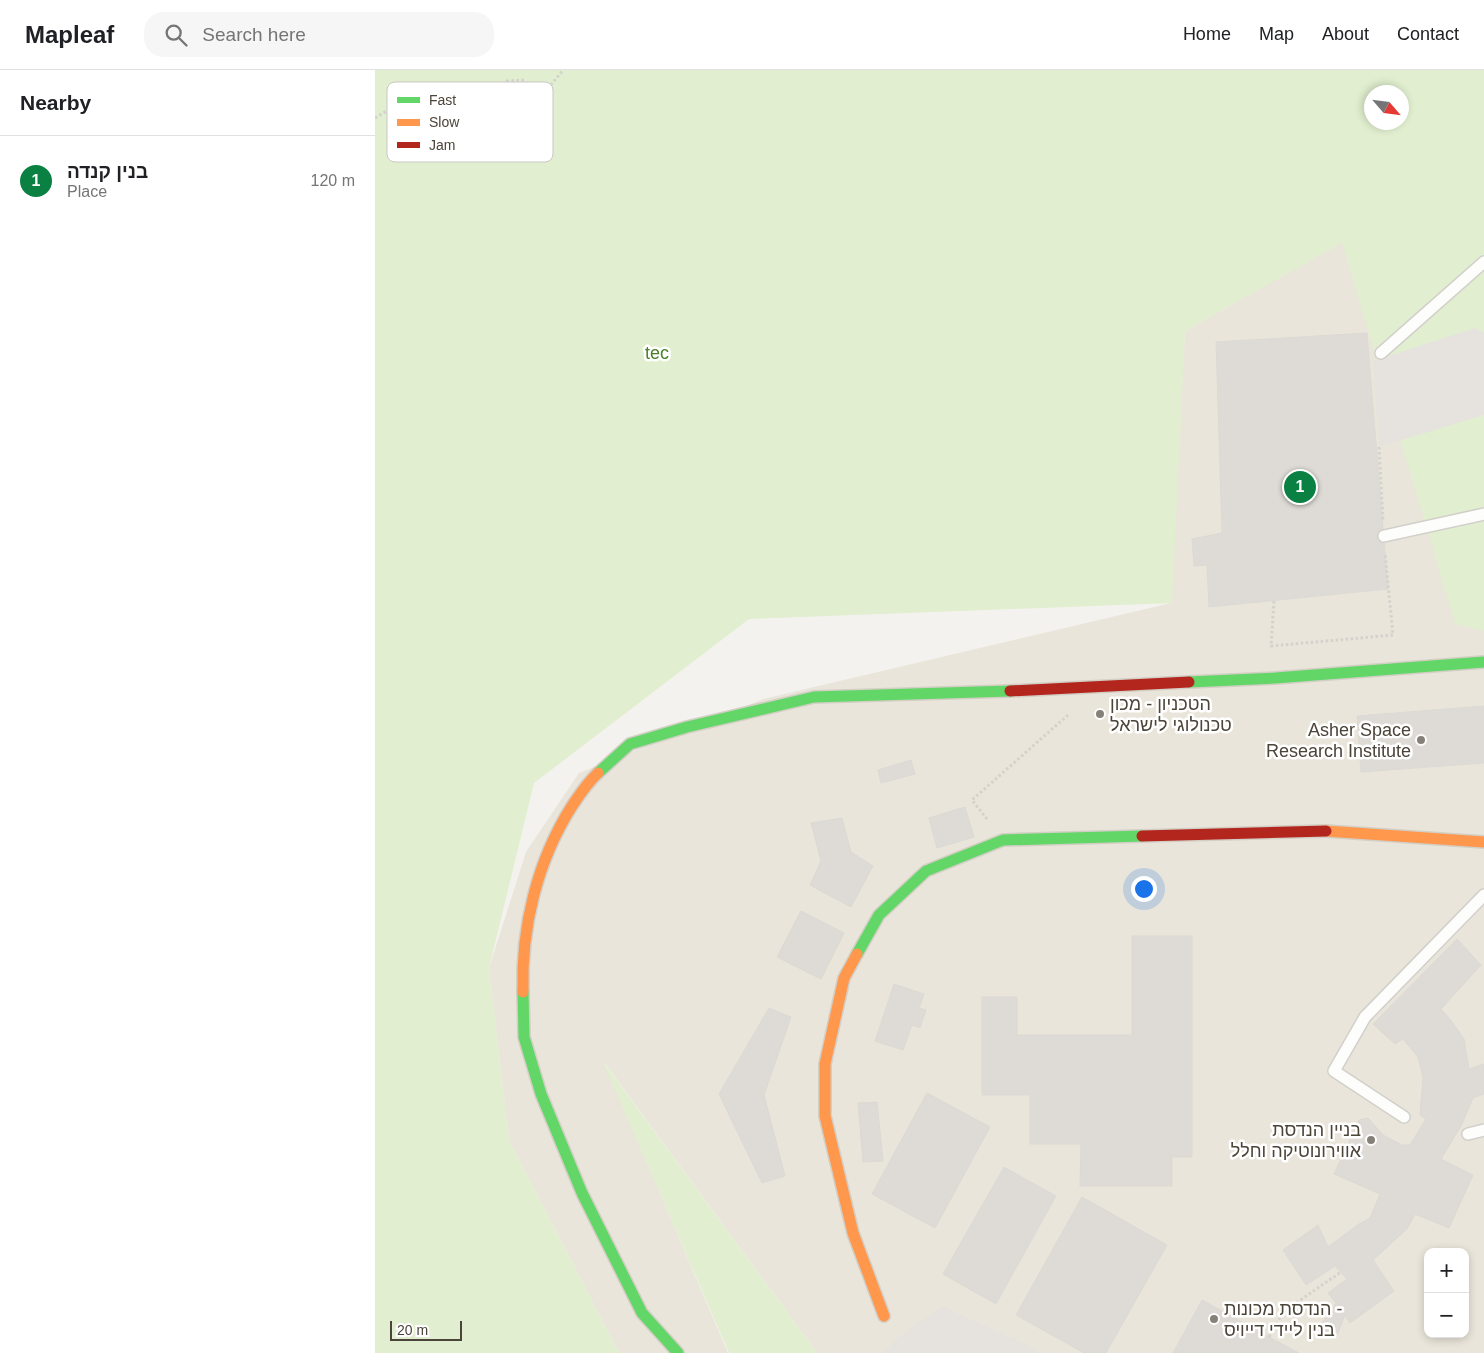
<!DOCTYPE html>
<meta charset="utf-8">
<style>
:root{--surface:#fff;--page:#f6f6f6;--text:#202124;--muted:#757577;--line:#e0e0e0;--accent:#0b8043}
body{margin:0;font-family:Helvetica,Heebo,sans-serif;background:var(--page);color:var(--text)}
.controls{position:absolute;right:15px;bottom:15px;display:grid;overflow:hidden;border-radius:10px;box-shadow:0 2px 8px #0003}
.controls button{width:45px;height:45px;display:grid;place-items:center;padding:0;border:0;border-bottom:1px solid var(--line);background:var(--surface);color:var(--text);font:25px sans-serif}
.compass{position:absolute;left:989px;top:15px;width:45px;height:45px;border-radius:50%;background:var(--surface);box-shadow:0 2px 8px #0003;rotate:118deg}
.scale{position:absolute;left:15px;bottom:12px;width:72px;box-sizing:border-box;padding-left:5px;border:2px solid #4b4439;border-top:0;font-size:14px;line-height:18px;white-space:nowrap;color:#4b4439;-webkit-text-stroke:4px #fff;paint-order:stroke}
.you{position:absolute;left:768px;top:818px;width:18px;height:18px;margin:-12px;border:4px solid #fff;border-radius:50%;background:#1a73e8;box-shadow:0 0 0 8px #1a73e833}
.badge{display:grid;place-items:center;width:32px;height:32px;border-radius:50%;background:var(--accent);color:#fff;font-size:16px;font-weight:700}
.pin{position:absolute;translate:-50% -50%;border:2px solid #fff;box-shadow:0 1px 5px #0006}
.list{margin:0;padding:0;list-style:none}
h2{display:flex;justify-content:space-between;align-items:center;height:65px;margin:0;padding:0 20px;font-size:21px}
h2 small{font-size:16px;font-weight:400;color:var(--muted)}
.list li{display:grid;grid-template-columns:32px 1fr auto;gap:15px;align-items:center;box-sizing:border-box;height:90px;padding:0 20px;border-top:1px solid var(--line)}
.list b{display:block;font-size:19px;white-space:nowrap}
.list p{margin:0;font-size:16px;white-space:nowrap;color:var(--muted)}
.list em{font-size:16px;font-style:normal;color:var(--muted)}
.icon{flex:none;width:28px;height:28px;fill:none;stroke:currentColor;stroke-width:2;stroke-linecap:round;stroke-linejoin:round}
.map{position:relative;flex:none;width:1109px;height:1283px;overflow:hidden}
header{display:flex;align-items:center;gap:30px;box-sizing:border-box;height:70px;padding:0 25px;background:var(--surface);border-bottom:1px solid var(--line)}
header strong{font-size:24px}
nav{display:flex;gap:28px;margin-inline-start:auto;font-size:18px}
.search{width:350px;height:45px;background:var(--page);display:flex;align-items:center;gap:12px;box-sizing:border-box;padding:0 18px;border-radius:20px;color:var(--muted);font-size:19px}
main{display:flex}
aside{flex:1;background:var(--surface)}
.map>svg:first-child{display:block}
.education{fill:#eae5da;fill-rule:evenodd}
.green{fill:#e1eecf;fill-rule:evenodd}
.parking{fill:#e6e3df}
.building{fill:#dedbd6;stroke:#dcd9d4}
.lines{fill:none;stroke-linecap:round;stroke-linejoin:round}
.lane-casing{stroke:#d2d0cb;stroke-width:14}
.fast-casing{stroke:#d3cfc5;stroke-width:14}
.slow-casing{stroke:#d3cfc5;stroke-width:14}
.jam-casing{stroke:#d3cfc5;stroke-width:14}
.path{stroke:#d3d2cc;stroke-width:3;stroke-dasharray:2.5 2.5;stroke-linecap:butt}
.lane{stroke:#fdfdfc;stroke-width:11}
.fast{stroke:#63d668;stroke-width:11}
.slow{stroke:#ff974d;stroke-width:11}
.jam{stroke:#b3261e;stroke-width:11}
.poi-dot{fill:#868178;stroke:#fff;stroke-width:2}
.labels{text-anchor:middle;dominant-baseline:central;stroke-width:5;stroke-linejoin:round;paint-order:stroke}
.park-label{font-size:18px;fill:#4a7f2a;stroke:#fff}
.poi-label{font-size:18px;fill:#4b4439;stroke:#fff;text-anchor:start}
.key{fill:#fff;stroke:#c9c7c4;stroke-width:1}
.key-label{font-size:14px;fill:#4b4439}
</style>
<header>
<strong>Mapleaf</strong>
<div class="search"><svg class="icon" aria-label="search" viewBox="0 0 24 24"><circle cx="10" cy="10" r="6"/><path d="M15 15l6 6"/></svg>Search here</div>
<nav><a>Home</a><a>Map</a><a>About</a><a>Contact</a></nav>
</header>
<main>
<aside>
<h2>Nearby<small></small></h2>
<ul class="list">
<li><span class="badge">1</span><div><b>בנין קנדה</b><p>Place</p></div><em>120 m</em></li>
</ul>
</aside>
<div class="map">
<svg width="1109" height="1283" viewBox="0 0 1109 1283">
<rect width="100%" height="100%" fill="#f4f2ee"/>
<!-- education -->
<path class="education" d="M 1109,0 L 1109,1283 L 442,1283 L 229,992 L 353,1283 L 244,1283 L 134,1070 L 114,898 L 151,782 L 204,703 L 388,629 L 796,533 L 810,261 L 967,172 L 1026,52 ZM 1053,1182 L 1090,1182 L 1090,1264 L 1053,1264 Z"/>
<!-- green -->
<g class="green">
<path d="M 0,0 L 1109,0 L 1109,561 L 1080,554 L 967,173 L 810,261 L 797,533 L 374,549 L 159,713 L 114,898 L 134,1070 L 244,1283 L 0,1283 ZM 996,22 L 1026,22 L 1026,52 L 996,52 Z"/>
<path d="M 227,990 L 442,1283 L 354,1283 Z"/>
</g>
<!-- parking -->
<g class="parking">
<path d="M 1100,258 L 1109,263 L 1109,345 L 1004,377 L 998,291 Z"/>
<path d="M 567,1236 L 648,1273 L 666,1283 L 508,1283 L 521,1269 Z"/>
</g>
<!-- building -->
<g class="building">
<path d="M 992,263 L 1013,519 L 834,537 L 832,495 L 819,496 L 817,469 L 847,463 L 841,272 Z"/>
<path d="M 1109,636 L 1109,693 L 986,702 L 982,646 Z"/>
<path d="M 536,690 L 540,704 L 506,713 L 503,700 Z"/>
<path d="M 590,737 L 599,767 L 562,778 L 554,748 Z"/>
<path d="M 467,748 L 476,782 L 498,796 L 476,837 L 435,815 L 446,791 L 436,753 Z"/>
<path d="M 426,841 L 469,863 L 446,909 L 402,887 Z"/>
<path d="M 757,866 L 817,866 L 817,1087 L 797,1087 L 797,1116 L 705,1116 L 706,1074 L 655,1074 L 655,1025 L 607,1025 L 607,927 L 642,927 L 642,965 L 757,965 Z"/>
<path d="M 1082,869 L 1106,895 L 1066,939 L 1075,949 L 1089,969 L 1094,999 L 1109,994 L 1109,1024 L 1098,1028 L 1086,1056 L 1066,1089 L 1098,1105 L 1074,1158 L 1040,1144 L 1032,1159 L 998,1190 L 1019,1221 L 975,1253 L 970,1245 L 961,1268 L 942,1260 L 961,1233 L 953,1223 L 972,1209 L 960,1196 L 931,1215 L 908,1180 L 943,1155 L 953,1177 L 984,1154 L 995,1148 L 1005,1124 L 959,1104 L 984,1050 L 993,1048 L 1008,1065 L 1027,1075 L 1035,1075 L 1051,1049 L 1045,1045 L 1048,1007 L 1043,987 L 1028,969 L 1020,974 L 998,954 Z"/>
<path d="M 519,914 L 549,924 L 544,938 L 551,940 L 545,958 L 537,955 L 528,980 L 500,971 Z"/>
<path d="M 394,938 L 416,947 L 389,1025 L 410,1106 L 387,1113 L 344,1024 Z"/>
<path d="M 552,1023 L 615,1057 L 560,1158 L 497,1124 Z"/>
<path d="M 502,1032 L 508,1091 L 488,1092 L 483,1033 Z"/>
<path d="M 629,1097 L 681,1126 L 621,1234 L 568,1204 Z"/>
<path d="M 707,1127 L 792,1175 L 731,1283 L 709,1283 L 641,1245 Z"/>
<path d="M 827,1230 L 894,1267 L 924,1283 L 798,1283 Z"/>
</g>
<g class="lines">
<!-- lane casing -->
<g class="lane-casing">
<g id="lane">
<path d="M 1006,283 L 1109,192"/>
<path d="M 1009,466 L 1109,444"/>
<path d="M 1029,1047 L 959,1001 L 990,947 L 1109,825"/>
<path d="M 1093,1064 L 1109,1060"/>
</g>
</g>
<!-- fast casing -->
<g class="fast-casing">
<g id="fast">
<path d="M 814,612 L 900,608 L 1109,592"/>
<path d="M 223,703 L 255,674 L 312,657 L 439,627 L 635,621"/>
<path d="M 482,884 L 504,845 L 551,801 L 628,770 L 767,766"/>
<path d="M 148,922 L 149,967 L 166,1024 L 207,1123 L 267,1243 L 303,1283"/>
</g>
</g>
<!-- slow casing -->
<g class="slow-casing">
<g id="slow">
<path d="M 951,761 L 1109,772"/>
<path d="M 482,884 L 469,908 L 450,994 L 450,1046 L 478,1163 L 509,1246"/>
<path d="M 148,922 C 146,858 162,791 197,736 C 205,724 212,713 223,703"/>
</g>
</g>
<!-- jam casing -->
<g class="jam-casing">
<g id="jam">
<path d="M 635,621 L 814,612"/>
<path d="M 767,766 L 951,761"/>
</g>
</g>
<!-- path -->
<g class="path">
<path d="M 0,48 L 33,28 L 78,41 L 98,28 C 112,39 122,30 134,22 L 132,11 L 149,10 L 162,32 L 188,0"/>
<path d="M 1004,377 L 1008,450"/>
<path d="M 899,531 L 896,576 L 1018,565 L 1010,483"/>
<path d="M 612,749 L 597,730 L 693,645"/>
<path d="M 894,1267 L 908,1242 L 966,1202"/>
</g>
<!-- lane -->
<use href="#lane" class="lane"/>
<!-- fast -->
<use href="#fast" class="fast"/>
<!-- slow -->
<use href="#slow" class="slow"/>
<!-- jam -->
<use href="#jam" class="jam"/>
</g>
<!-- markers -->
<g class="poi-dot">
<circle cx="725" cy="644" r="5"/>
<circle cx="1046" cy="670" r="5"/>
<circle cx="996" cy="1070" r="5"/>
<circle cx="839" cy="1249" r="5"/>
</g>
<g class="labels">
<!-- park labels -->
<g class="park-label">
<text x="282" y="283">tec</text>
</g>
<!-- poi labels -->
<g class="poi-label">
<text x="735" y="634">הטכניון - מכון<tspan x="735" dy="21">טכנולוגי לישראל</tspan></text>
<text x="1036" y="660" text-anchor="end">Asher Space<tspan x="1036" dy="21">Research Institute</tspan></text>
<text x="986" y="1060" text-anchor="end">בניין הנדסת<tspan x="986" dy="21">אווירונוטיקה וחלל</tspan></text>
<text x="849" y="1239">הנדסת מכונות -<tspan x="849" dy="21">בנין ליידי דייויס</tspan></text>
</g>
</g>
<!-- legend -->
<rect x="12" y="12" width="166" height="80" rx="8" class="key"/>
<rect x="22" y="27" width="23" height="6" fill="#63d668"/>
<rect x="22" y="49" width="23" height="7" fill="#ff974d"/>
<rect x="22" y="72" width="23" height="6" fill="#b3261e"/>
<g class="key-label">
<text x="54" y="35">Fast</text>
<text x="54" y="57">Slow</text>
<text x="54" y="80">Jam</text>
</g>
</svg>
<div class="controls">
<button>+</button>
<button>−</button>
</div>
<svg class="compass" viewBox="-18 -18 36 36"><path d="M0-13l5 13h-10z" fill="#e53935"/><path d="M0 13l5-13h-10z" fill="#757577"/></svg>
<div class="scale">20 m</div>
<div class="you"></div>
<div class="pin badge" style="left:925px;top:417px">1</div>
</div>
</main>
